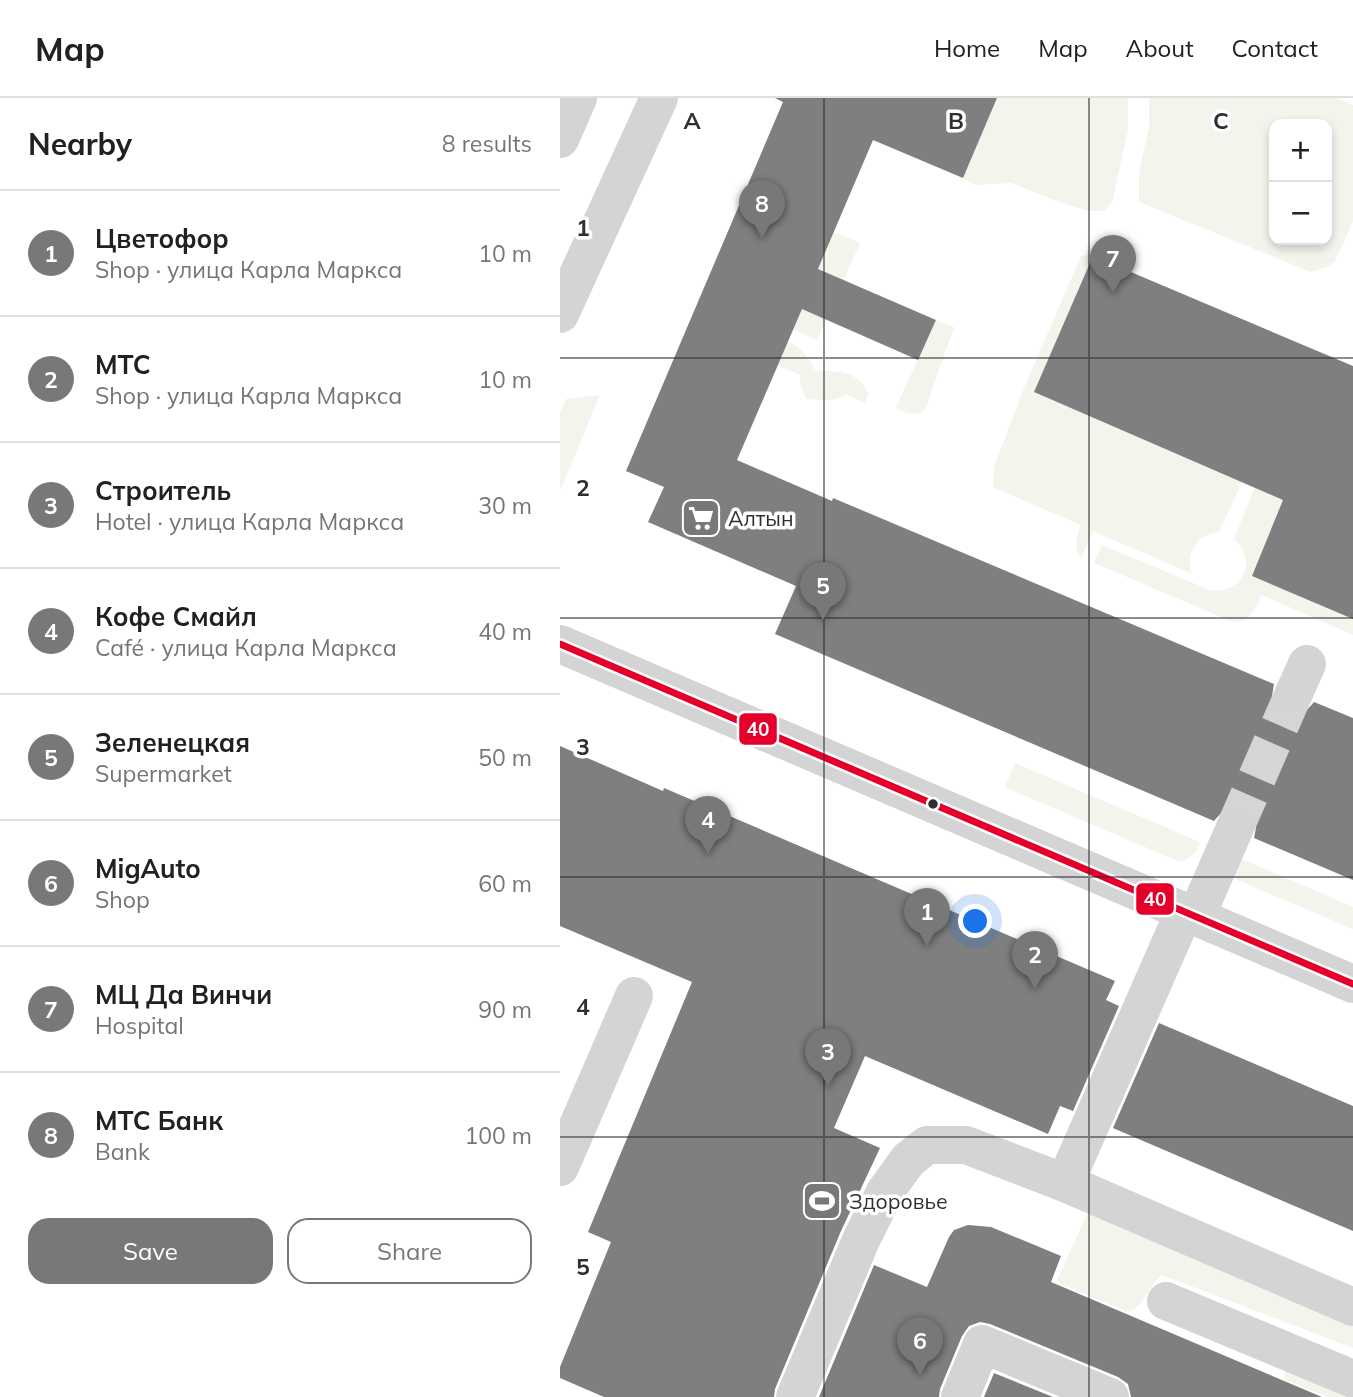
<!DOCTYPE html>
<meta charset="utf-8">
<style>
:root{--surface:#fff;--page:#f6f6f6;--text:#202124;--muted:#757577;--line:#e0e0e0;--accent:#787878}
body{margin:0;font-family:Mulish,sans-serif;background:var(--page);color:var(--text)}
.controls{position:absolute;right:21px;top:21px;display:grid;overflow:hidden;border-radius:14px;box-shadow:0 4px 10px #0003}
.controls button{width:63px;height:63px;display:grid;place-items:center;padding:0;border:0;border-bottom:2px solid var(--line);background:var(--surface);color:var(--text);font:35px sans-serif}
.you{position:absolute;left:416px;top:824px;width:24px;height:24px;margin:-18px;border:5px solid #fff;border-radius:50%;background:#1a73e8;box-shadow:0 0 0 10px #1a73e833}
.badge{display:grid;place-items:center;width:46px;height:46px;border-radius:50%;background:var(--accent);color:#fff;font-size:23px;font-weight:700}
.pin{position:absolute;translate:-50% -58px;filter:drop-shadow(0 2px 4px #0008)}
.pin::after{content:'';position:absolute;top:37px;width:24px;height:21px;background:inherit;clip-path:polygon(0 0,100% 0,50% 100%)}
.list{margin:0;padding:0;list-style:none}
h2{display:flex;justify-content:space-between;align-items:center;height:91px;margin:0;padding:0 28px;font-size:30px}
h2 small{font-size:23px;font-weight:400;color:var(--muted)}
.list li{display:grid;grid-template-columns:46px 1fr auto;gap:21px;align-items:center;box-sizing:border-box;height:126px;padding:0 28px;border-top:2px solid var(--line)}
.list b{display:block;font-size:26px;white-space:nowrap}
.list p{margin:0;font-size:23px;white-space:nowrap;color:var(--muted)}
.list em{font-size:23px;font-style:normal;color:var(--muted)}
.actions{display:flex;gap:14px;padding:21px 28px}
.actions a{flex:1;padding:16px 0;border:2px solid var(--accent);border-radius:21px;text-align:center;font-size:24px;color:var(--accent)}
.actions .main{background:var(--accent);color:#fff}
.map{position:relative;flex:none;width:793px;height:1299px;overflow:hidden}
header{display:flex;align-items:center;gap:42px;box-sizing:border-box;height:98px;padding:0 35px;background:var(--surface);border-bottom:2px solid var(--line)}
header strong{font-size:33px}
nav{display:flex;gap:38px;margin-inline-start:auto;font-size:24px}
main{display:flex}
aside{flex:1;background:var(--surface)}
.map>svg:first-child{display:block}
.green{fill:#f1f5ec;fill-rule:evenodd}
.building{fill:#7f7f7f}
.lines{fill:none;stroke-linecap:round;stroke-linejoin:round}
.minor-tunnel{stroke:#d5d5d5;stroke-width:38;stroke-dasharray:38 19;stroke-linecap:butt}
.minor{stroke:#d4d4d4;stroke-width:38}
.bus-1-casing{stroke:#fff;stroke-width:12}
.bus-1{stroke:#e4002b;stroke-width:7}
.grid{fill:none;stroke:#2f2f2f;stroke-width:2;stroke-opacity:0.55}
.bus-dot{fill:#2f2f2f;stroke:#fff;stroke-width:2.5}
.labels{text-anchor:middle;dominant-baseline:central;stroke-width:7;stroke-linejoin:round;paint-order:stroke}
.poi-label{font-size:21px;fill:#2f2f2f;stroke:#fff;text-anchor:start}
.grid-label{font-size:23px;text-anchor:middle;font-weight:bold;fill:#2f2f2f;stroke:#fff;stroke-width:7;stroke-linejoin:round;paint-order:stroke}
.line-badge{stroke:#fff;stroke-width:2.5}
.badge-label{font-size:19px;text-anchor:middle;font-weight:bold;fill:#fff}
</style>
<header>
<strong>Map</strong>
<nav><a>Home</a><a>Map</a><a>About</a><a>Contact</a></nav>
</header>
<main>
<aside>
<h2>Nearby<small>8 results</small></h2>
<ul class="list">
<li><span class="badge">1</span><div><b>Цветофор</b><p>Shop · улица Карла Маркса</p></div><em>10 m</em></li>
<li><span class="badge">2</span><div><b>МТС</b><p>Shop · улица Карла Маркса</p></div><em>10 m</em></li>
<li><span class="badge">3</span><div><b>Строитель</b><p>Hotel · улица Карла Маркса</p></div><em>30 m</em></li>
<li><span class="badge">4</span><div><b>Кофе Смайл</b><p>Café · улица Карла Маркса</p></div><em>40 m</em></li>
<li><span class="badge">5</span><div><b>Зеленецкая</b><p>Supermarket</p></div><em>50 m</em></li>
<li><span class="badge">6</span><div><b>MigAuto</b><p>Shop</p></div><em>60 m</em></li>
<li><span class="badge">7</span><div><b>МЦ Да Винчи</b><p>Hospital</p></div><em>90 m</em></li>
<li><span class="badge">8</span><div><b>МТС Банк</b><p>Bank</p></div><em>100 m</em></li>
</ul>
<div class="actions"><a class="main">Save</a><a>Share</a></div>
</aside>
<div class="map">
<svg width="793" height="1299" viewBox="0 0 793 1299">
<rect width="100%" height="100%" fill="#fff"/>
<!-- green -->
<g class="green">
<path d="M 437,0 L 568,0 L 568,32 L 552,105 L 544,113 L 530,113 L 505,106 L 451,85 L 415,87 L 403,80 Z"/>
<path d="M 589,0 L 776,0 L 793,7 L 793,123 L 775,163 L 767,169 L 751,174 L 579,104 L 579,74 L 589,29 ZM 714,26 L 767,26 L 767,142 L 714,142 Z"/>
<path d="M 274,134 L 300,145 L 257,242 L 232,231 Z"/>
<path d="M 528,157 L 533,158 L 474,294 L 682,384 L 659,434 C 637,436 626,454 631,475 L 533,433 L 521,460 C 512,450 517,438 521,427 L 433,389 L 434,369 L 464,290 L 521,158 Z"/>
<path d="M 376,222 L 394,229 L 365,312 C 356,319 344,316 336,309 Z"/>
<path d="M 227,244 C 239,246 250,262 255,272 C 280,275 295,270 308,295 L 305,305 L 286,296 C 275,305 259,301 246,301 L 240,286 L 240,277 L 217,267 Z"/>
<path d="M 40,297 L 0,393 L 0,315 L 6,301 Z"/>
<path d="M 695,389 L 724,401 L 692,478 L 793,521 L 793,537 L 702,497 C 694,511 692,524 673,524 L 534,465 L 542,447 L 650,492 C 682,497 699,463 674,441 Z"/>
<path d="M 455,665 L 640,744 L 636,754 L 622,764 L 618,763 L 445,689 Z"/>
<path d="M 672,757 L 793,809 L 793,831 L 678,782 L 673,777 Z"/>
<path d="M 528,1114 L 793,1218 L 793,1250 L 602,1177 C 587,1187 587,1207 569,1214 L 503,1187 L 497,1182 Z"/>
<path d="M 725,1272 L 793,1299 L 767,1299 L 725,1282 Z"/>
</g>
<!-- building -->
<g class="building">
<path d="M 215,0 L 437,0 L 403,80 L 313,42 L 258,171 L 376,222 L 358,262 L 242,211 L 177,362 L 272,403 L 273,400 L 714,586 L 712,598 L 716,607 L 726,615 L 736,617 L 746,613 L 754,604 L 793,620 L 793,782 L 694,740 L 696,730 L 692,720 L 682,712 L 672,710 L 662,714 L 654,723 L 215,536 L 236,488 L 88,424 L 104,389 L 66,373 L 223,4 Z"/>
<path d="M 533,158 L 793,268 L 793,521 L 692,478 L 723,402 L 474,294 Z"/>
<path d="M 0,648 L 103,693 L 104,690 L 555,883 L 546,902 L 559,908 L 513,1013 L 500,1008 L 488,1036 L 305,958 L 274,1030 L 320,1050 L 281,1133 L 215,1291 L 214,1299 L 44,1299 L 0,1280 L 0,1269 L 51,1144 L 28,1134 L 132,884 L 0,828 Z"/>
<path d="M 599,925 L 793,1008 L 793,1133 L 553,1030 Z"/>
<path d="M 408,1127 L 431,1129 L 501,1158 L 491,1184 L 762,1299 L 571,1299 L 568,1286 L 558,1279 L 430,1226 L 420,1224 L 409,1228 L 402,1238 L 380,1291 L 379,1299 L 259,1299 L 314,1167 L 367,1189 L 389,1139 L 394,1132 Z"/>
<path d="M 434,1275 L 493,1299 L 424,1299 Z"/>
</g>
<g class="lines">
<!-- minor-tunnel -->
<path class="minor-tunnel" d="M 674,732 L 734,595"/>
<!-- minor -->
<g class="minor">
<path d="M 0,41 L 18,0"/>
<path d="M 0,216 L 99,0"/>
<path d="M 0,546 L 793,886"/>
<path d="M 734,595 L 747,566"/>
<path d="M 636,819 L 674,732"/>
<path d="M 0,1069 L 74,898"/>
<path d="M 505,1085 L 624,814"/>
<path d="M 606,1203 L 793,1281"/>
<path d="M 235,1299 L 301,1142 L 325,1094 L 348,1062 L 367,1047 L 406,1047 L 505,1085 L 793,1209"/>
<path d="M 400,1299 L 422,1246 L 550,1299"/>
</g>
<!-- bus-1 casing -->
<g class="bus-1-casing">
<path id="bus-1" d="M 0,546 L 793,886"/>
</g>
<!-- bus-1 -->
<use href="#bus-1" class="bus-1"/>
</g>
<!-- grid -->
<path class="grid" d="M 264,0 L 264,1299M 529,0 L 529,1299M 0,260 L 793,260M 0,520 L 793,520M 0,779 L 793,779M 0,1039 L 793,1039"/>
<!-- icons -->
<defs>
<g id="supermarket-square" transform="scale(2.0125)"><rect x="-9" y="-9" width="18" height="18" rx="4" fill="#787878" stroke="#fff"/><path d="M-6-5.5h2.5l.6 2H6L4.5 2H-2.5L-4.4-4H-6ZM-1.5 3.2a1.3 1.3 0 1 0 .1 0ZM3 3.2a1.3 1.3 0 1 0 .1 0Z" fill="#fff"/></g>
<g id="stadium-square" transform="scale(2.0125)"><rect x="-9" y="-9" width="18" height="18" rx="4" fill="#787878" stroke="#fff"/><path d="M0-5a6.5 5 0 1 0 0 10a6.5 5 0 1 0 0-10ZM-3.5-1.8h7v3.6h-7Z" fill="#fff"/></g>
</defs>
<g fill-rule="evenodd">
<use href="#supermarket-square" x="141" y="420"/>
<use href="#stadium-square" x="262" y="1103"/>
</g>
<!-- markers -->
<circle class="bus-dot" cx="373" cy="706" r="6"/>
<g class="labels">
<!-- poi labels -->
<g class="poi-label">
<text x="168" y="420">Алтын</text>
<text x="289" y="1103">Здоровье</text>
</g>
</g>
<g class="grid-label">
<text x="132" y="31">A</text>
<text x="396" y="31">B</text>
<text x="661" y="31">C</text>
<text x="23" y="138">1</text>
<text x="23" y="398">2</text>
<text x="23" y="657">3</text>
<text x="23" y="917">4</text>
<text x="23" y="1177">5</text>
</g>
<g class="line-badge">
<rect x="178" y="614" width="40" height="34" rx="7" fill="#e4002b"/>
<rect x="575" y="784" width="40" height="34" rx="7" fill="#e4002b"/>
</g>
<g class="badge-label">
<text x="198" y="638">40</text>
<text x="595" y="808">40</text>
</g>
</svg>
<div class="controls">
<button>+</button>
<button>−</button>
</div>
<div class="you"></div>
<div class="pin badge" style="left:367px;top:848px">1</div>
<div class="pin badge" style="left:475px;top:891px">2</div>
<div class="pin badge" style="left:268px;top:988px">3</div>
<div class="pin badge" style="left:148px;top:756px">4</div>
<div class="pin badge" style="left:263px;top:522px">5</div>
<div class="pin badge" style="left:360px;top:1277px">6</div>
<div class="pin badge" style="left:553px;top:195px">7</div>
<div class="pin badge" style="left:202px;top:140px">8</div>
</div>
</main>
